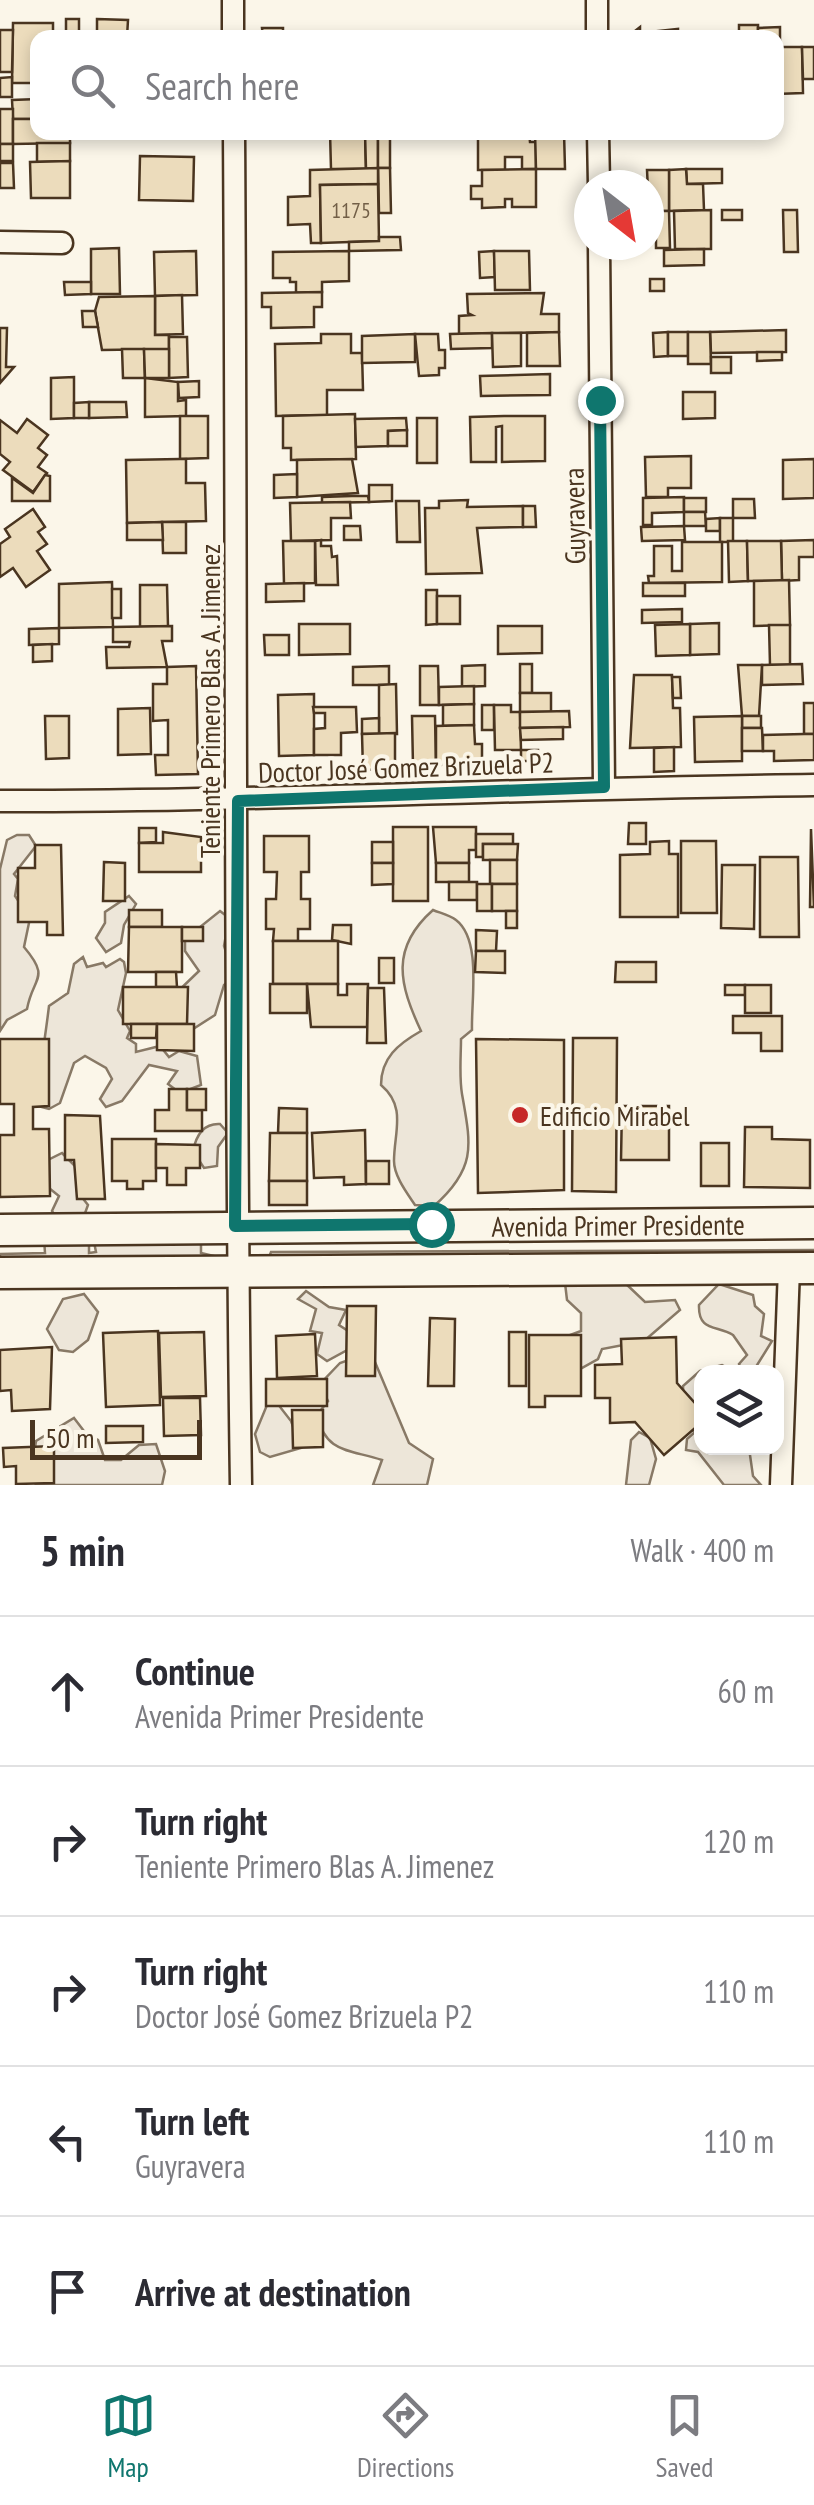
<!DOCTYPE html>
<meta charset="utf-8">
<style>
:root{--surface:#fff;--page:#f7f7f7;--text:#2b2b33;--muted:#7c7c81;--line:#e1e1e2;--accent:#0f766e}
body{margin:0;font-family:"PT Sans Narrow",sans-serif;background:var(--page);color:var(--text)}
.controls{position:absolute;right:30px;bottom:30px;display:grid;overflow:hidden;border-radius:20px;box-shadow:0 5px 15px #0003}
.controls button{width:90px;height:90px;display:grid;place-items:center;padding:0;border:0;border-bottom:2px solid var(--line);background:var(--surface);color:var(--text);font:50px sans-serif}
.compass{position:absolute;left:574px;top:170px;width:90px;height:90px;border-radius:50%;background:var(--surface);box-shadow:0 5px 15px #0003;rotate:149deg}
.scale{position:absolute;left:30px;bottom:25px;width:172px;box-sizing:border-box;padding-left:10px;border:5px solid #4a3520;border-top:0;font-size:28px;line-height:35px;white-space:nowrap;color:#4a3520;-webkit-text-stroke:8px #fbf6e9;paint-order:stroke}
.stop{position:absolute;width:30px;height:30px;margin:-22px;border:8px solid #0f766e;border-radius:50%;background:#fff}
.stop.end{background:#0f766e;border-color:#fff;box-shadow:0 2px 10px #0008}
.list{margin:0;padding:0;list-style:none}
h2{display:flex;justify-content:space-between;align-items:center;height:130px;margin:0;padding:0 40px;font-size:42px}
h2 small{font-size:32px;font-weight:400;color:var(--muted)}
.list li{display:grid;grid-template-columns:65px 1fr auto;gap:30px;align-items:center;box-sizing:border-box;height:150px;padding:0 40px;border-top:2px solid var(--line)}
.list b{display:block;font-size:38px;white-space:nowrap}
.list p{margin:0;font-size:32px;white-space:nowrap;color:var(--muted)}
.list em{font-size:32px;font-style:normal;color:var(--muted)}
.icon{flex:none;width:55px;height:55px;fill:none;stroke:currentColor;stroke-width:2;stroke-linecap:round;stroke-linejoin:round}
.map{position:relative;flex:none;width:814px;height:1485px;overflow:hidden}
.search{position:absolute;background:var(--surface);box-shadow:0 5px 15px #0003;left:30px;right:30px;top:30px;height:110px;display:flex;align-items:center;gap:25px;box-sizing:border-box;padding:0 35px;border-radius:20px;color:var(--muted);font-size:38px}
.sheet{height:880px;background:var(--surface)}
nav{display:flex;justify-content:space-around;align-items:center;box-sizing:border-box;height:140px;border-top:2px solid var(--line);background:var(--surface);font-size:28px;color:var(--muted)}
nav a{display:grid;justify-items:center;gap:5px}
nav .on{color:var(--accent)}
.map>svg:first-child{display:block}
.green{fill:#ede6d9;stroke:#887966;stroke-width:2.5}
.building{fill:#ecdcbc;stroke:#4a3520;stroke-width:2.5}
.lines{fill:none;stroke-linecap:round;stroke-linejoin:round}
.minor-casing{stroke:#4a3520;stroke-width:25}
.secondary-casing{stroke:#4a3520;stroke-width:35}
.minor{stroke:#fbf6e9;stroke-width:20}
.secondary{stroke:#fbf6e9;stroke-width:30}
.route{stroke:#0f766e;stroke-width:12}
.poi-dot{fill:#c62828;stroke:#fbf6e9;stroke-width:4}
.labels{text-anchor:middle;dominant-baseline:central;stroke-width:8;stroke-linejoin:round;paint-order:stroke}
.number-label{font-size:22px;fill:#725f47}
.street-label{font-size:28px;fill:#4a3520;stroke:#fbf6e9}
.poi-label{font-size:28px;fill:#4a3520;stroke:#fbf6e9;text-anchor:start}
</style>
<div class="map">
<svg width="814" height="1485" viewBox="0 0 814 1485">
<rect width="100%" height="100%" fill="#fbf6e9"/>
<!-- green -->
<g class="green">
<path d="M 17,835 L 29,835 L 36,846 L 14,874 L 18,879 L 15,896 L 30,918 L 24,947 C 51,979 33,976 27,1009 L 7,1020 L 0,1031 L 0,869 L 7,840 Z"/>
<path d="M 129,896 L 136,904 L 124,925 L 121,943 L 106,952 L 96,938 L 105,923 L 105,912 Z"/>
<path d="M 433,910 C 440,913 450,915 456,920 C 482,940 471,1000 472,1030 L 461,1039 C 461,1056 459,1076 462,1094 C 471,1145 477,1168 434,1206 L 415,1205 C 407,1193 394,1176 394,1161 C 394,1132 407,1107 381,1085 C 381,1058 398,1044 421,1031 C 399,984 390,948 433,910 Z"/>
<path d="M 220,911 L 229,918 L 224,946 L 234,977 L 224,985 L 215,1015 L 190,1031 L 171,998 L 199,971 L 185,951 L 185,939 Z"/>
<path d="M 83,957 L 87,967 L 103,963 L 106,967 L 120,959 L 124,962 L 126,973 L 118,1010 L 130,1031 L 127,1038 L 136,1044 L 136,1052 L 160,1046 L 169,1057 L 179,1051 L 197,1056 L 201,1085 L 180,1093 L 168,1084 L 177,1071 L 149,1065 L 122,1101 L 106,1107 L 100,1099 L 112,1079 L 106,1068 L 85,1056 L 74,1063 L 60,1103 L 49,1109 L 38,1106 C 39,1071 45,1040 49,1006 L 68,993 L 74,964 Z"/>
<path d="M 220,1124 L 228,1133 L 218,1147 L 217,1166 L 204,1168 L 193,1151 C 196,1136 203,1123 220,1124 Z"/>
<path d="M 62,1153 L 75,1166 L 77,1191 L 88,1205 L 84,1216 L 55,1216 L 52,1211 L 59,1196 L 49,1188 L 46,1161 Z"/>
<path d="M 89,1236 L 89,1253 L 96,1252 L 94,1242 L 201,1241 L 201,1253 L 218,1257 L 0,1265 L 0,1254 L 45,1253 L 44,1238 Z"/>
<path d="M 814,1250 L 814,1260 L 268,1260 L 271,1252 Z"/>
<path d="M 624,1282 L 645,1302 L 675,1300 L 680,1310 L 644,1341 L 602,1349 L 598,1359 L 580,1369 L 559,1339 L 581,1331 L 581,1313 L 567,1300 L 565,1283 Z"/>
<path d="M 719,1284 L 753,1295 L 755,1306 L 764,1314 L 761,1336 L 772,1341 L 754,1370 L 741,1369 L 739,1364 L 747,1355 L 733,1335 C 717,1325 698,1332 699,1305 Z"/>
<path d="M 306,1291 L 329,1307 L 346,1310 L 339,1325 L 348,1331 L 349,1349 L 327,1361 L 317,1354 L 322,1333 L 310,1331 L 316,1309 L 298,1299 Z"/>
<path d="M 84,1294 L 98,1312 L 88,1340 L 73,1352 L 59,1350 L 47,1329 L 63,1299 Z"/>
<path d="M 357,1357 L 375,1362 L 409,1443 L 433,1459 L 427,1485 L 373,1485 L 382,1460 C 349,1449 326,1454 317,1415 L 328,1401 L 320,1384 L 340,1363 Z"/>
<path d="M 722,1365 L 735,1372 L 702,1372 L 702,1448 L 749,1448 L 753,1476 L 761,1485 L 724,1485 L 698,1452 L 686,1450 L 687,1439 L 695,1432 L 685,1426 L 683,1386 L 700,1371 Z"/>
<path d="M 277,1403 L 291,1421 L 301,1448 L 270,1457 L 260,1452 L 255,1434 L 267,1405 Z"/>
<path d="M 74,1418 L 87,1435 L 98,1440 L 105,1460 L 121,1460 L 139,1445 L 156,1444 L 165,1471 L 162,1485 L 36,1485 L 31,1473 L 36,1441 Z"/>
<path d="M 639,1432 L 650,1438 L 656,1459 L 649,1485 L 626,1485 L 631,1440 Z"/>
</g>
<!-- building -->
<g class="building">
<rect x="66" y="19" width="13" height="19"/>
<path d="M 97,19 L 128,20 L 127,37 L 97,36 Z"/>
<path d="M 13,23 L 53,23 L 53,38 L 38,38 L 38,83 L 12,83 Z"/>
<rect x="739" y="25" width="19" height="13"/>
<path d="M 640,27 L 640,33 L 678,29 L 678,38 L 626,38 Z"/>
<path d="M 780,27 L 780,47 L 776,47 L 776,38 L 758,38 L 758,28 Z"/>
<path d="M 262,28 L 283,28 L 283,38 L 263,38 Z"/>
<path d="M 0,30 L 13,30 L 12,72 L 0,72 Z"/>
<path d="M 519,33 L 519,38 L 476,38 L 476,34 Z"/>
<path d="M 776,47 L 802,47 L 803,93 L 776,94 Z"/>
<path d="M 802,47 L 814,47 L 814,79 L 803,79 Z"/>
<path d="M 12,77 L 12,97 L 0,97 L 0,78 Z"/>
<path d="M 38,99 L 38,119 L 13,119 L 12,100 Z"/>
<rect x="0" y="109" width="13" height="35"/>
<path d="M 13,119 L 38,119 L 38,132 L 70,132 L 70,143 L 13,144 Z"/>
<path d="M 330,132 L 365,132 L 366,169 L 331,169 Z"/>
<path d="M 365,132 L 378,132 L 378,168 L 366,169 Z"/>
<rect x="378" y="132" width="12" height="36"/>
<path d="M 478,132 L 529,132 L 530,142 L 536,142 L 536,169 L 522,169 L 522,157 L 505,157 L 505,170 L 478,170 Z"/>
<path d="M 535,132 L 564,132 L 565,169 L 536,169 Z"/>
<path d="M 37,143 L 70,143 L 70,161 L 37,162 Z"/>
<rect x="0" y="144" width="13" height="17"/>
<path d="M 140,156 L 194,157 L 193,201 L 139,200 Z"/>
<path d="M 70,161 L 70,198 L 31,198 L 30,162 Z"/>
<path d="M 0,163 L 13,163 L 14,188 L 0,188 Z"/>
<path d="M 378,168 L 390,168 L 391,213 L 379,213 Z"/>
<path d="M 378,168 L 378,184 L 320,185 L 321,243 L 311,243 L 310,224 L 288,225 L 288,197 L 310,196 L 310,170 Z"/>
<path d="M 536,169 L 536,207 L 512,207 L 512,199 L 505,199 L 505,207 L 482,208 L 482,199 L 471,199 L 471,186 L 482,186 L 482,170 Z"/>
<path d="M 686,169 L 722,169 L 722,183 L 687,184 Z"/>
<path d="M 686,169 L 687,184 L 703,184 L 704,210 L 669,211 L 669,170 Z"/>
<path d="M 647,170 L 669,170 L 669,211 L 649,211 Z"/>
<path d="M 378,184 L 379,241 L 321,243 L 320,185 Z"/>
<path d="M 711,210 L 711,249 L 675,249 L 674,211 Z"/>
<rect x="722" y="210" width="20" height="10"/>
<path d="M 783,210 L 797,210 L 798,252 L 784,252 Z"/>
<path d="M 656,211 L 669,211 L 670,248 L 656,248 Z"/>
<path d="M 379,237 L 400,237 L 401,250 L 349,251 L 349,242 L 379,241 Z"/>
<path d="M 119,248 L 120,294 L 91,294 L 91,249 Z"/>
<path d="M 704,249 L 704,265 L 664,266 L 664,250 Z"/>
<path d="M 196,251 L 197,295 L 155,296 L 154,252 Z"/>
<path d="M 349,251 L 349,281 L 322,282 L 322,292 L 296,293 L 296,282 L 290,282 L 290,278 L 273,278 L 273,252 Z"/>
<path d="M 494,251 L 495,277 L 480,278 L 479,252 Z"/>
<path d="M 494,251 L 529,251 L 530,290 L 495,290 Z"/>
<rect x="650" y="279" width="14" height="12"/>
<path d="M 64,282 L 91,282 L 91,294 L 65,295 Z"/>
<path d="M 322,292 L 322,307 L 314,307 L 314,327 L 271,328 L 271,307 L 262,307 L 262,293 Z"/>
<path d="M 544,293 L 541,314 L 559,314 L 559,332 L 459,334 L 459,316 L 472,315 L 468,313 L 467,294 Z"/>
<path d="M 182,295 L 183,334 L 155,335 L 155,296 Z"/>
<path d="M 155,296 L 155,335 L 169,335 L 169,349 L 102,350 L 95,311 L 99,297 Z"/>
<path d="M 82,311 L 95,311 L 98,327 L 83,327 Z"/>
<path d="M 0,328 L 7,328 L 6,367 L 14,367 L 0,383 Z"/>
<path d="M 786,330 L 786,352 L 711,353 L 710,332 Z"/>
<path d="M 559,332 L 560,366 L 527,366 L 527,333 Z"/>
<path d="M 668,332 L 668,356 L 654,357 L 653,333 Z"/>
<rect x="668" y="332" width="20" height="24"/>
<path d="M 688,332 L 710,332 L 711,364 L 688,364 Z"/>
<path d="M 492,333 L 492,348 L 451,349 L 450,334 Z"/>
<path d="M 492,333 L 521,333 L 521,366 L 493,367 Z"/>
<path d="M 321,334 L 351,334 L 351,353 L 362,353 L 363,390 L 327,390 L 327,415 L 276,416 L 275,344 L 321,343 Z"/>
<path d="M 415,334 L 415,362 L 362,363 L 362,336 Z"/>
<path d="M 415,334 L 438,334 L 439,350 L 445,350 L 445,368 L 439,368 L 439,375 L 419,376 Z"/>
<path d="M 169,337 L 187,337 L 188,377 L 169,378 Z"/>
<path d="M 122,349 L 144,349 L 145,378 L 123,378 Z"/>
<path d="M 144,349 L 169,349 L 169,378 L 145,378 Z"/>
<path d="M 757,352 L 782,352 L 782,360 L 757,361 Z"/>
<rect x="711" y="357" width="20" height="16"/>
<path d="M 550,374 L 550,395 L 481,396 L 480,376 Z"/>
<path d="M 74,377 L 74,418 L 51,419 L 51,378 Z"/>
<path d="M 145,378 L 178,382 L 178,401 L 186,400 L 186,416 L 145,417 Z"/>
<path d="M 199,381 L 199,397 L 179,398 L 178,382 Z"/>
<path d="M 683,392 L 715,392 L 715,418 L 683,419 Z"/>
<path d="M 89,402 L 126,402 L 127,417 L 89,418 Z"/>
<path d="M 89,402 L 89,418 L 74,418 L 74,403 Z"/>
<path d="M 355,414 L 356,459 L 291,460 L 291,448 L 283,448 L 283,416 Z"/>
<path d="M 180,416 L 208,416 L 208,458 L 180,459 Z"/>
<path d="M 504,416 L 545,416 L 545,461 L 502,462 L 502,426 L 496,427 L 496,462 L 471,462 L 470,417 Z"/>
<path d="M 406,418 L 407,430 L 388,431 L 388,446 L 356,447 L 355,419 Z"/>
<rect x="417" y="418" width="20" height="45"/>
<path d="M 27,419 L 48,435 L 38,448 L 47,455 L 38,467 L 47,473 L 33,492 L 3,470 L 10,462 L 0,454 L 0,420 L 17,433 Z"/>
<path d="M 407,430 L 407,446 L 388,446 L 388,431 Z"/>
<path d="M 691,456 L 691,488 L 668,488 L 668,497 L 646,497 L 645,457 Z"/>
<path d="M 180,459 L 186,459 L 186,483 L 205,483 L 206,521 L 127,523 L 126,460 Z"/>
<path d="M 352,459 L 358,493 L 297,497 L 297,460 Z"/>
<path d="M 814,459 L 814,498 L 783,499 L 783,460 Z"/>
<path d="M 297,474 L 297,497 L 274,498 L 274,475 Z"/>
<path d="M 45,475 L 50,476 L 50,501 L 12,501 L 12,478 L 33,493 Z"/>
<path d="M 369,485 L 392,485 L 392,501 L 369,502 Z"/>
<path d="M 352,496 L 368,496 L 369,502 L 322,503 L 322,497 Z"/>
<path d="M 684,497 L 684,512 L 652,513 L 652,525 L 643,525 L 643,498 Z"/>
<rect x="684" y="498" width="22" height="14"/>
<path d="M 733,499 L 754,499 L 755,518 L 733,518 Z"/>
<path d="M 468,500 L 467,507 L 523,506 L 523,527 L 477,528 L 482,573 L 426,574 L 425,508 L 439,508 L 439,501 Z"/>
<path d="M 396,501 L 419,501 L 420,542 L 397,542 Z"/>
<path d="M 350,502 L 351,518 L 331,518 L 331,540 L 291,541 L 290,503 Z"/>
<path d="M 523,506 L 535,506 L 536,527 L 523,527 Z"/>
<path d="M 33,509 L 45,527 L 38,532 L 47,544 L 37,551 L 50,570 L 26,587 L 13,568 L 0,577 L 0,544 L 10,537 L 5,529 Z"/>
<path d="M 684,512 L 705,512 L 706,526 L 684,526 Z"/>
<path d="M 720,518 L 720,531 L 706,531 L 706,519 Z"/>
<rect x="720" y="518" width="13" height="24"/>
<path d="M 162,522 L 186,522 L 186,553 L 163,553 Z"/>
<path d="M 162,522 L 163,540 L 127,540 L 127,523 Z"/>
<path d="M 344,526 L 360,526 L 361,540 L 344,540 Z"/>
<path d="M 684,526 L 685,540 L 642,541 L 641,527 Z"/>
<path d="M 321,540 L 321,546 L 331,546 L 332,557 L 337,556 L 338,585 L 316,585 L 315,541 Z"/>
<path d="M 814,540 L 814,557 L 799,557 L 799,580 L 782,581 L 781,541 Z"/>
<path d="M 283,541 L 315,541 L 315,583 L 284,584 Z"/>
<path d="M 728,541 L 747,541 L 748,581 L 729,582 Z"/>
<path d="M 747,541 L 781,541 L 782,581 L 748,581 Z"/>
<path d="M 682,542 L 722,542 L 722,582 L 649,583 L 648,576 L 654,576 L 654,546 L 672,546 L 672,571 L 682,571 Z"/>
<path d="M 789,580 L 790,625 L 754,626 L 754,581 Z"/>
<path d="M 112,582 L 113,627 L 59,628 L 59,584 Z"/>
<path d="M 304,583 L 304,601 L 266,602 L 266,584 Z"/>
<rect x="643" y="583" width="42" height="13"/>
<path d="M 140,585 L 167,585 L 168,626 L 140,627 Z"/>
<rect x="112" y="589" width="9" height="29"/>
<path d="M 426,590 L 437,590 L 437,624 L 426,625 Z"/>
<rect x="437" y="596" width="23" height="28"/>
<path d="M 682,609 L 682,622 L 642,623 L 642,610 Z"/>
<path d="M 719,623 L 719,654 L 690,655 L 690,624 Z"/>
<path d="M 299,624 L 350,624 L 350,654 L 299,655 Z"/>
<path d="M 690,624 L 690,655 L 656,656 L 655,625 Z"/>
<path d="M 769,625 L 790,625 L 790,665 L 770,665 Z"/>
<path d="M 172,626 L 172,641 L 162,641 L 167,667 L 107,668 L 106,647 L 129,647 L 130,642 L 113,642 L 113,627 Z"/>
<path d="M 498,626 L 542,626 L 542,653 L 498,654 Z"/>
<path d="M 59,628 L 59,644 L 29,645 L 29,629 Z"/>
<path d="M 264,635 L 289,635 L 289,655 L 265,655 Z"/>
<path d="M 52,644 L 52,661 L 33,662 L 33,645 Z"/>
<rect x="520" y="664" width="12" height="29"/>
<path d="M 802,664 L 803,684 L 762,685 L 762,665 Z"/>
<path d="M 485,665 L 485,686 L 462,687 L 462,666 Z"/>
<path d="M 738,665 L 762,665 L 759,716 L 742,716 Z"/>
<path d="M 196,666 L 198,774 L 156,775 L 155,755 L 168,755 L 168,720 L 153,721 L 153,684 L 167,684 L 167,667 Z"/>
<path d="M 389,666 L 389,685 L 353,685 L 353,667 Z"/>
<path d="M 420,666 L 438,666 L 439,705 L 420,705 Z"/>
<path d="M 634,675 L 672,675 L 673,708 L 680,708 L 681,747 L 630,748 Z"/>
<path d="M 672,677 L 680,677 L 681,698 L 673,698 Z"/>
<path d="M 396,684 L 397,734 L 379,734 L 379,685 Z"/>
<path d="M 474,686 L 474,704 L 439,705 L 439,687 Z"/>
<rect x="520" y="693" width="31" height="19"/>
<path d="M 314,694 L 314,755 L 279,756 L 278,695 Z"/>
<rect x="804" y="703" width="10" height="31"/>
<path d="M 474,704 L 474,725 L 443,726 L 443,705 Z"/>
<rect x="482" y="705" width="12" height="25"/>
<path d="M 494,705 L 511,705 L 511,712 L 520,712 L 521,750 L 495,750 Z"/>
<path d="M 313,707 L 356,707 L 357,732 L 341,733 L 341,755 L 314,755 L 314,729 L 325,728 L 325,713 L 314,713 Z"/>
<path d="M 150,708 L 151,754 L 118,755 L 118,709 Z"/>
<path d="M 569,711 L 570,727 L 520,728 L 520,712 Z"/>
<path d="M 45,716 L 69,716 L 69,758 L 46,759 Z"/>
<path d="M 412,716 L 435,716 L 436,765 L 413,766 Z"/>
<rect x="742" y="716" width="19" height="12"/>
<path d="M 742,716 L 742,761 L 695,762 L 694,717 Z"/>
<path d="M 379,718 L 379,734 L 362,734 L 362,719 Z"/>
<path d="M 474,725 L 475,744 L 482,744 L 482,764 L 436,765 L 436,726 Z"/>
<path d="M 563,727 L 563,739 L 521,740 L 520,728 Z"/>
<path d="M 742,728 L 762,728 L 763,751 L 742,751 Z"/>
<path d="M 395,733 L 395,769 L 363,770 L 362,734 Z"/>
<path d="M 804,734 L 814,734 L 814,760 L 774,761 L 774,751 L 763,751 L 763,735 Z"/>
<path d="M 674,747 L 674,771 L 654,772 L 654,748 Z"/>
<rect x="521" y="750" width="17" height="11"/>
<path d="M 629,823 L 646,823 L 646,844 L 628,844 Z"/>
<rect x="393" y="827" width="35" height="74"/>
<path d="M 433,827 L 476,827 L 476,850 L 469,850 L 469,863 L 436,863 Z"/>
<path d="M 139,828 L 156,828 L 156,842 L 139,843 Z"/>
<path d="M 811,829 L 814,907 L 810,907 Z"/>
<path d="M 163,832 L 201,837 L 201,872 L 139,872 L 139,843 L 163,843 Z"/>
<path d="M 476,834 L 513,834 L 513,844 L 483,844 L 483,857 L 476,857 Z"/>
<path d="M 264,836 L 309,836 L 309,872 L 301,872 L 301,899 L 310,899 L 310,929 L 298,929 L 298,941 L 273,941 L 274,929 L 266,929 L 266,899 L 276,899 L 277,872 L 264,872 Z"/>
<path d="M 669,841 L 669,854 L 678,854 L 678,917 L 620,917 L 620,855 L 650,854 L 650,842 Z"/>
<path d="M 681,841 L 716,841 L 717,913 L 681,913 Z"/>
<rect x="372" y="842" width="21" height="21"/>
<path d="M 483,844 L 518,844 L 517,860 L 483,860 Z"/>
<path d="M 35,845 L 61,845 L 63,935 L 47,935 L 47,922 L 18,922 L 18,868 L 35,868 Z"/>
<path d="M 760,857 L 798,857 L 799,937 L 760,937 Z"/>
<rect x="490" y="860" width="27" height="24"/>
<path d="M 104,862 L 125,863 L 125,901 L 103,901 Z"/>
<path d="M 372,863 L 393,863 L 393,884 L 372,885 Z"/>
<rect x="436" y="863" width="33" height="19"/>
<path d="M 722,865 L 755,865 L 754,929 L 721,928 Z"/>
<rect x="449" y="882" width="28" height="18"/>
<rect x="477" y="884" width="15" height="27"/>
<rect x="492" y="884" width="25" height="27"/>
<rect x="129" y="910" width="33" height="17"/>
<rect x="506" y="911" width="11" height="17"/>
<path d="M 333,925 L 351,925 L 351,944 L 332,940 Z"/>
<path d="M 129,927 L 182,927 L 182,972 L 128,972 Z"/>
<rect x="182" y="927" width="21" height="14"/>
<path d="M 476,930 L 497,931 L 496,951 L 476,951 Z"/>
<rect x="273" y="941" width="65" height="43"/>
<path d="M 476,951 L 505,951 L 505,973 L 475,972 Z"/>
<rect x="379" y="958" width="15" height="25"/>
<path d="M 616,962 L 656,962 L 656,982 L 615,982 Z"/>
<path d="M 156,972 L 176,972 L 177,987 L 156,987 Z"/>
<rect x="270" y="984" width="37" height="29"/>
<path d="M 307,984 L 338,984 L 338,995 L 347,995 L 347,984 L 368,984 L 367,1027 L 311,1027 Z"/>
<rect x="725" y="985" width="20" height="10"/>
<rect x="745" y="985" width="26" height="28"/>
<path d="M 123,987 L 188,987 L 187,1024 L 123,1024 Z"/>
<path d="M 368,988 L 384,988 L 386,1043 L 367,1043 Z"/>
<path d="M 733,1016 L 782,1016 L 782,1051 L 761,1051 L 761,1033 L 733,1033 Z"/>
<path d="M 131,1024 L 157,1024 L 156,1038 L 131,1038 Z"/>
<path d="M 157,1024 L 194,1024 L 194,1051 L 157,1050 Z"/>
<path d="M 573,1038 L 617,1038 L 616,1192 L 572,1191 Z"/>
<path d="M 0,1039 L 49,1039 L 49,1106 L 33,1107 L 33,1129 L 49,1129 L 50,1196 L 0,1197 L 0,1135 L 14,1135 L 14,1104 L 0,1104 Z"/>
<path d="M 476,1039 L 564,1040 L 564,1190 L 478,1193 Z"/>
<path d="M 169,1089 L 187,1089 L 187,1110 L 202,1110 L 202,1131 L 155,1131 L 155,1110 L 169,1110 Z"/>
<rect x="187" y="1089" width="19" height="21"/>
<path d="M 622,1106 L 669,1106 L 669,1160 L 621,1160 Z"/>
<path d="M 279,1108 L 307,1109 L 307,1133 L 278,1133 Z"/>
<path d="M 65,1115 L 100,1116 L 105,1199 L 77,1199 L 74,1160 L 65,1160 Z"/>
<path d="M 745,1127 L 772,1127 L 772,1139 L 810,1140 L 810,1188 L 744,1187 Z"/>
<path d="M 365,1130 L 366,1184 L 344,1185 L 344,1177 L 314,1178 L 312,1133 Z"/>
<path d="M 270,1133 L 307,1133 L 307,1181 L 269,1181 Z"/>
<path d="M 112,1139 L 156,1139 L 156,1181 L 143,1181 L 143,1189 L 127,1189 L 127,1181 L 112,1181 Z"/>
<rect x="701" y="1143" width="28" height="43"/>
<path d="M 156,1144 L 200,1145 L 200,1168 L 186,1168 L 186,1185 L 167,1185 L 167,1168 L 156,1168 Z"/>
<rect x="366" y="1161" width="23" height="23"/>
<rect x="269" y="1181" width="38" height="24"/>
<path d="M 347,1306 L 376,1306 L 375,1376 L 346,1376 Z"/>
<path d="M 430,1318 L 455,1319 L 454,1386 L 428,1386 Z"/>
<path d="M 158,1331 L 160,1405 L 106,1407 L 103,1333 Z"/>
<path d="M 204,1332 L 206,1396 L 161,1397 L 159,1333 Z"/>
<rect x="509" y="1332" width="17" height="54"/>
<path d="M 315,1334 L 317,1376 L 277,1378 L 276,1336 Z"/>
<path d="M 529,1335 L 581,1335 L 581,1396 L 545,1396 L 545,1407 L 529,1407 Z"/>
<path d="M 676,1337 L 677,1383 L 702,1411 L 702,1422 L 664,1455 L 635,1422 L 610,1423 L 610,1398 L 595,1398 L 595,1365 L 622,1364 L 621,1339 Z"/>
<path d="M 52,1347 L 50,1409 L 12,1411 L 11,1390 L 0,1391 L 0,1350 Z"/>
<rect x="266" y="1379" width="61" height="27"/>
<path d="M 163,1398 L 200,1398 L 201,1435 L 164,1436 Z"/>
<path d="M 292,1410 L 323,1410 L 323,1447 L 293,1448 Z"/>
<path d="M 106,1426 L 143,1426 L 143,1442 L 106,1443 Z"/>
<path d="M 54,1446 L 54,1483 L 16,1484 L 16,1466 L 4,1467 L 3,1448 Z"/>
</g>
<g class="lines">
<!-- minor casing -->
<g class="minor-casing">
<g id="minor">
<path d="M 233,0 L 233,38"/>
<path d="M 597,0 L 597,38"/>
<path d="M 234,132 C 237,583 234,1034 241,1485"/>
<path d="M 598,132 L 599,185"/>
<path d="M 0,242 L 62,243"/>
<path d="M 599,245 L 604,787"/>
<path d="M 0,801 C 272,801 542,788 814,785"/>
<path d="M 781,1485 L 789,1268"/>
</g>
</g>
<!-- secondary casing -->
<g class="secondary-casing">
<g id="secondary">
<path id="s1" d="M 0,1230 L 814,1223"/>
<path d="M 0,1273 L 814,1268"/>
</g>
</g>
<!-- minor -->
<use href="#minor" class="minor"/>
<!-- secondary -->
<use href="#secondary" class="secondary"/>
</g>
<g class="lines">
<!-- route -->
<path class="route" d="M 431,1224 L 235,1226 L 238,801 L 604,787 L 600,400"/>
</g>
<!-- markers -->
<circle class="poi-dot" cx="520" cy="1115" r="10"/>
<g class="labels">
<!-- number labels -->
<g class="number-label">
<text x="351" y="210">1175</text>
</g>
<!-- street labels -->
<g class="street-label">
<text transform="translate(574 516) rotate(-91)">Guyravera</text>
<text transform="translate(209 701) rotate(-90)">Teniente Primero Blas A. Jimenez</text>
<text transform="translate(406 767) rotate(-2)">Doctor José Gomez Brizuela P2</text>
<text stroke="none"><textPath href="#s1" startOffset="618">Avenida Primer Presidente</textPath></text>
</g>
<!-- poi labels -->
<g class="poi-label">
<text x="540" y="1115">Edificio Mirabel</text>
</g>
</g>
</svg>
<div class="controls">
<button><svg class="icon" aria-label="layers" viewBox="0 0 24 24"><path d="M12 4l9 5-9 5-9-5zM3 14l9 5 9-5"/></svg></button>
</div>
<svg class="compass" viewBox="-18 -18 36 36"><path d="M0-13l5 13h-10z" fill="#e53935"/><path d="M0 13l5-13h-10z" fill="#7c7c81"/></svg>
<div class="scale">50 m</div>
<div class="stop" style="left:431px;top:1224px"></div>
<div class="stop end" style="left:600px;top:400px"></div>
<div class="search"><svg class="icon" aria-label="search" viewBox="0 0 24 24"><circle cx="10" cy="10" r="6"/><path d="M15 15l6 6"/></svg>Search here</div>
</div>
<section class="sheet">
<h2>5 min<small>Walk · 400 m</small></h2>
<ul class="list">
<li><svg class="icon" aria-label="ahead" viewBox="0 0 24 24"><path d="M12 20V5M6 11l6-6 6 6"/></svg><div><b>Continue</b><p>Avenida Primer Presidente</p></div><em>60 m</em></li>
<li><svg class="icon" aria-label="right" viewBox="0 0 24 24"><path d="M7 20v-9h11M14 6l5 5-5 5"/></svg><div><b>Turn right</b><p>Teniente Primero Blas A. Jimenez</p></div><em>120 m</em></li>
<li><svg class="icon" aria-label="right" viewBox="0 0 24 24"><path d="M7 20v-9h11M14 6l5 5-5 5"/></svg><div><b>Turn right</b><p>Doctor José Gomez Brizuela P2</p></div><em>110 m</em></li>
<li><svg class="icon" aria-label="left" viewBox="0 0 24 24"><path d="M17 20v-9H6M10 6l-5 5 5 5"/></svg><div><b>Turn left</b><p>Guyravera</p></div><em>110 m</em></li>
<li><svg class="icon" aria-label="arrive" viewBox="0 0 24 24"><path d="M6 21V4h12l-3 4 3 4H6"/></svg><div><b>Arrive at destination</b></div></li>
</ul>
</section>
<nav>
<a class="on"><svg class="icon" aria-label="map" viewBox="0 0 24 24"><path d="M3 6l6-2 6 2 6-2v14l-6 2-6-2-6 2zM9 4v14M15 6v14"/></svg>Map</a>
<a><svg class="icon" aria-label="directions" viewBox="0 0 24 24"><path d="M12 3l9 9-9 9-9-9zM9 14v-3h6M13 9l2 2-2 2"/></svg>Directions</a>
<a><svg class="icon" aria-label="saved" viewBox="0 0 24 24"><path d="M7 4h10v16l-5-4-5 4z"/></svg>Saved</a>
</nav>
